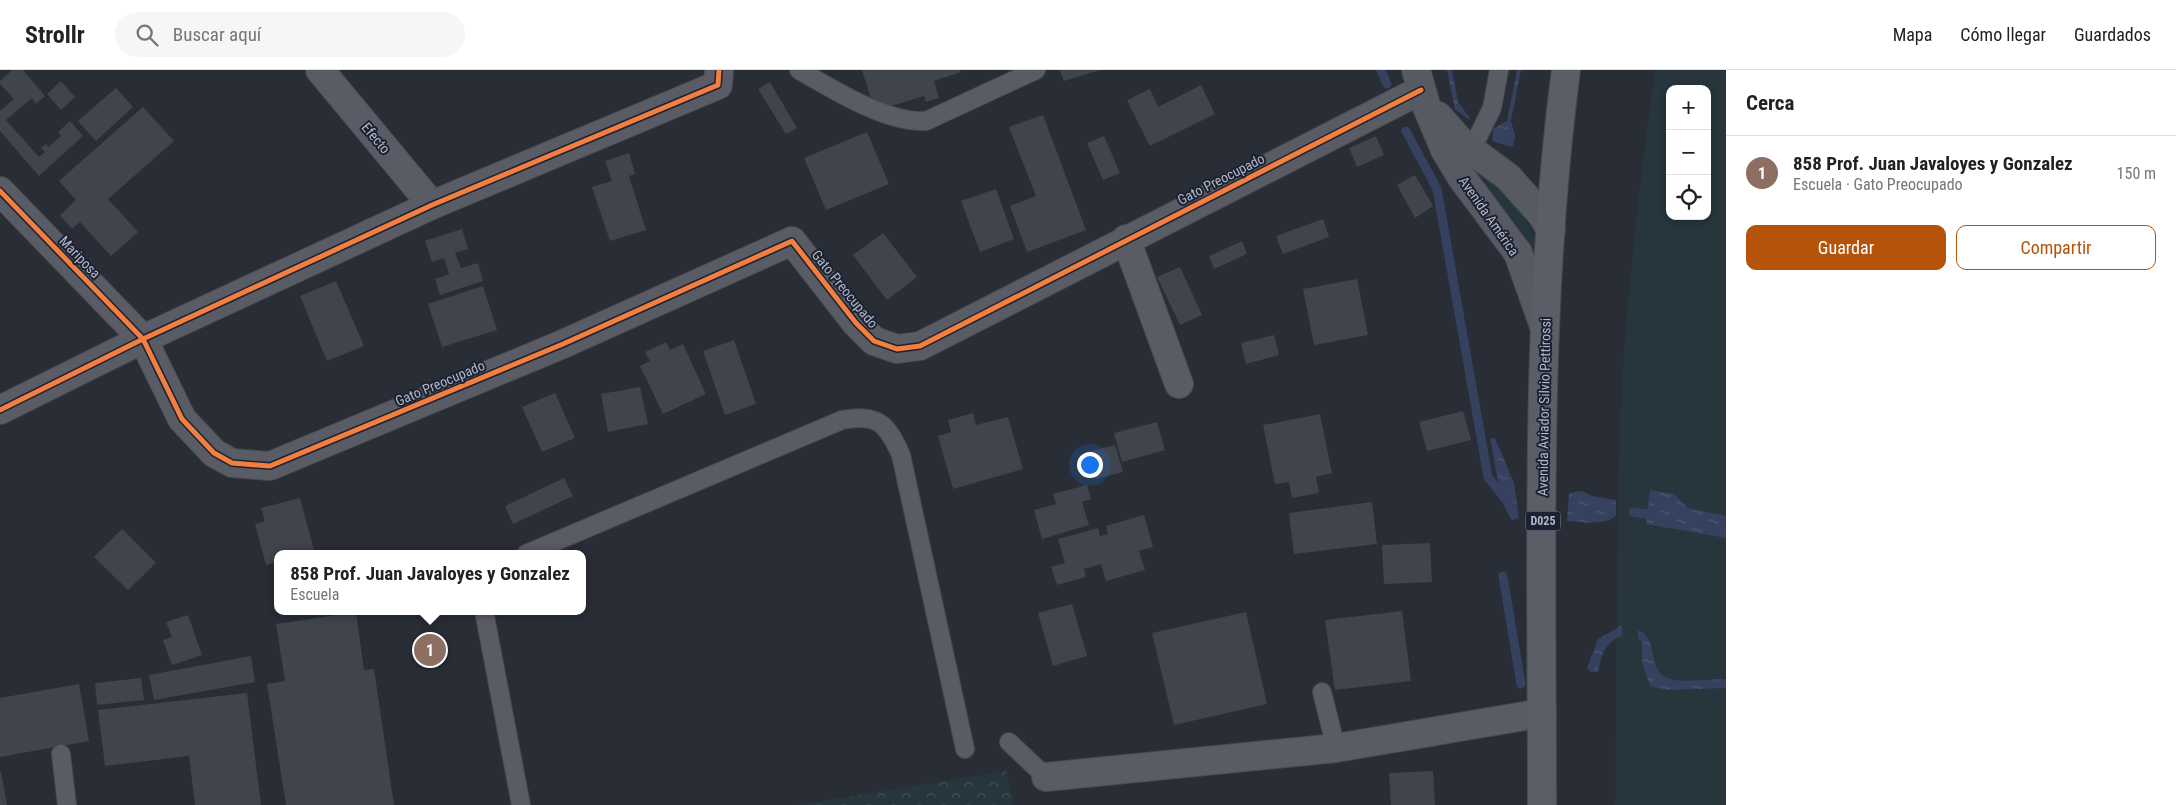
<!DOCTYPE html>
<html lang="es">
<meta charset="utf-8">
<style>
:root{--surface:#fff;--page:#f6f6f6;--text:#222;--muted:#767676;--line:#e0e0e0;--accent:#b45309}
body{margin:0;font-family:"Roboto Condensed",sans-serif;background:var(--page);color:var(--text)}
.controls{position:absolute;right:15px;top:15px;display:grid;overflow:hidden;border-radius:10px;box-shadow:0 2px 8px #0003}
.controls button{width:45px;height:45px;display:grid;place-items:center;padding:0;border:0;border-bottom:1px solid var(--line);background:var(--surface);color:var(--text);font:25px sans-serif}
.you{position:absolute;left:1089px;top:394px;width:18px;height:18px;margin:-12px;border:4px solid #fff;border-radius:50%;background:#1a73e8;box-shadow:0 0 0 8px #1a73e833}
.badge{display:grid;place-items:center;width:32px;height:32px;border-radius:50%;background:var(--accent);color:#fff;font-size:16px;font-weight:700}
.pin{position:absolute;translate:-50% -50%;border:2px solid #fff;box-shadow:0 1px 5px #0006}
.popup{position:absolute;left:274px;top:480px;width:312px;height:65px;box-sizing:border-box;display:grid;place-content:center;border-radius:10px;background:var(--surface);filter:drop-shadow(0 1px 4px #0005);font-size:16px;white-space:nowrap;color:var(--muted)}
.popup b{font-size:19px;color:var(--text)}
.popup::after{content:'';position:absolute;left:50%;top:100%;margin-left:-10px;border:10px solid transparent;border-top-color:var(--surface)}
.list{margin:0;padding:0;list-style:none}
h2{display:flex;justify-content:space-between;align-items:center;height:65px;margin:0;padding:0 20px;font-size:21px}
h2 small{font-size:16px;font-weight:400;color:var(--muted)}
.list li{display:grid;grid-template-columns:32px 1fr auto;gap:15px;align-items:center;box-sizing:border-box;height:75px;padding:0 20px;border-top:1px solid var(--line)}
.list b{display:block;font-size:19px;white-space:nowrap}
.list p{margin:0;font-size:16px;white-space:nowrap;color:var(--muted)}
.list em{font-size:16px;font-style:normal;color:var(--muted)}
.actions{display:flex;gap:10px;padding:15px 20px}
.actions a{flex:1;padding:11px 0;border:1px solid var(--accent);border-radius:10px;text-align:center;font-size:18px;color:var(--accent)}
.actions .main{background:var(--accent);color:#fff}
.icon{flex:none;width:28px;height:28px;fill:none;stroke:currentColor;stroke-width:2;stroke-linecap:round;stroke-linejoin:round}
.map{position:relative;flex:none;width:1726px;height:735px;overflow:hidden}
header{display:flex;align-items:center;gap:30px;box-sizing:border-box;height:70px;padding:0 25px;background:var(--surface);border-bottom:1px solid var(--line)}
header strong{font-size:24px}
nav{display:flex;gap:28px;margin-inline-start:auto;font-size:18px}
.search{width:350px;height:45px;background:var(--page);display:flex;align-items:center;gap:12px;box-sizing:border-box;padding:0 18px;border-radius:28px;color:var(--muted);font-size:19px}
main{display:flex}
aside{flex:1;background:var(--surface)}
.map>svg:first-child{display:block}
.grass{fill:#26363c;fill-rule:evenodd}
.park{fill:url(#park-crowns)}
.water{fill:url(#water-ripples)}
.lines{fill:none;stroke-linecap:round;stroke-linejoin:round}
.stream{stroke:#35415f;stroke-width:9}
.building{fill:#40444c}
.service-casing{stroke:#45484f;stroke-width:20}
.minor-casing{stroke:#45484f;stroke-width:30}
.secondary-casing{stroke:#45484f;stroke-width:30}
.primary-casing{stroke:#464a53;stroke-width:30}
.service{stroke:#595c64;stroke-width:18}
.minor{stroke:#595c64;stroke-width:28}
.secondary{stroke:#575a63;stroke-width:28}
.primary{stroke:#5b5e66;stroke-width:28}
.cycleway-casing{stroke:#1c2231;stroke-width:8}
.cycleway{stroke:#f27e40;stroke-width:5}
.labels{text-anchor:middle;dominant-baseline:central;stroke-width:4;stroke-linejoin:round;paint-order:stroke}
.shield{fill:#1c2231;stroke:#858b9b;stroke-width:1}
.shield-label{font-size:12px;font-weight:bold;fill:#b2b8c8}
.street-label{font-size:14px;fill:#b2b8c8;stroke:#1c2231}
</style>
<header>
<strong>Strollr</strong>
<div class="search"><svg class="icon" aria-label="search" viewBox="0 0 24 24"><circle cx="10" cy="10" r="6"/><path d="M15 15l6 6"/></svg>Buscar aquí</div>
<nav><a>Mapa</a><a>Cómo llegar</a><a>Guardados</a></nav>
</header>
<main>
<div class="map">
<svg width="1726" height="735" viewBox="0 0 1726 735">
<defs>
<pattern id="park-crowns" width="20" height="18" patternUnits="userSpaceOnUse" patternTransform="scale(1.25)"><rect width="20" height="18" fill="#26363c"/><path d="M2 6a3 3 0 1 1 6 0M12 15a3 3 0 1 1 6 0" fill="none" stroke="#435157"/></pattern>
<pattern id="water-ripples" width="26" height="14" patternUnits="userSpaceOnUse" patternTransform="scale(1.25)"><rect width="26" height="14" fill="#35415f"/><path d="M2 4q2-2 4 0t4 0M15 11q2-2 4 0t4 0" fill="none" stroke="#505a74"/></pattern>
</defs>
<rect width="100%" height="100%" fill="#292d36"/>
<!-- grass -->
<g class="grass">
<path d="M 1655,0 L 1726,0 L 1726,735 L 1615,735 C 1617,608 1616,481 1620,353 C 1625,235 1639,117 1655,0 ZM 1670,19 L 1707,19 L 1707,146 L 1670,146 Z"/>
<path d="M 1453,81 C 1476,100 1541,146 1533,179 L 1531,180 Z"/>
</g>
<!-- park -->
<path class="park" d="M 1007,701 L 1013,735 L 797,735 Z"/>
<!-- water -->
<g class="water">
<path d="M 1447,0 L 1452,0 L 1458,32 L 1470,48 L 1469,50 L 1455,39 Z"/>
<path d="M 1517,0 L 1521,0 L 1511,51 L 1515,66 L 1513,77 L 1492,71 L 1493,59 L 1507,51 Z"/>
<path d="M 1495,368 L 1514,413 L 1519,448 L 1512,450 C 1499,433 1495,390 1490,369 Z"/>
<path d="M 1650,420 L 1674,424 L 1688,438 L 1726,446 L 1726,468 L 1646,454 Z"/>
<path d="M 1582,421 L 1592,426 L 1616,430 L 1616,446 C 1602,456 1583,452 1567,451 L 1569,423 Z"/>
<path d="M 1621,556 L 1623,565 C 1605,573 1602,582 1598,602 L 1591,602 L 1587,598 L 1598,569 Z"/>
<path d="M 1638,560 C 1661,570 1645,601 1670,609 C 1681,613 1712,609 1726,609 L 1726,618 L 1664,620 L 1650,616 L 1642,592 L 1642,572 L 1638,568 Z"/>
</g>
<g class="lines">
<!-- stream -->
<g class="stream">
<path d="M 1381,0 L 1387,14"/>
<path d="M 1406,61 L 1437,119 L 1488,407 L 1510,435"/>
<path d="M 1633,442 L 1658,446"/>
<path d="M 1503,506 L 1521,614"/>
</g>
</g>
<!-- building -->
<g class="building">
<path d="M 12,0 L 23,0 L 45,26 L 36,34 L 32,28 L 6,50 L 39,87 L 45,82 L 41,78 L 46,74 L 48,77 L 61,66 L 58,62 L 70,51 L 83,66 L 39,106 L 0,61 L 0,41 L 14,29 L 0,14 L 0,11 Z"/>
<path d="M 862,0 L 960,0 L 961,2 L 934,11 L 939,28 L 926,32 L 924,26 L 875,41 Z"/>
<path d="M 1060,0 L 1100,0 L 1064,11 Z"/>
<path d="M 61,11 L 75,27 L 61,40 L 47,24 Z"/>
<path d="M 770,12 L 797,58 L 786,64 L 758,19 Z"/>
<path d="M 1201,15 L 1215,44 L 1150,76 L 1127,30 L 1150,19 L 1158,37 Z"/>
<path d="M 116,18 L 133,37 L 96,71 L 78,51 Z"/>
<path d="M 143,37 L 174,71 L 108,129 L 138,162 L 111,186 L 80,152 L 72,159 L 60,145 L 76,130 L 59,111 Z"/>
<path d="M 1043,45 L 1086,160 L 1027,182 L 1010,136 L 1036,126 L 1009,57 Z"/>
<path d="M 867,62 L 889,114 L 826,140 L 804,88 Z"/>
<path d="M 1104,66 L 1120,103 L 1103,110 L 1087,73 Z"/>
<path d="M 1376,66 L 1384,85 L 1357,97 L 1349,78 Z"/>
<path d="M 629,83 L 635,104 L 629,106 L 646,160 L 610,171 L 592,117 L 612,111 L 605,91 Z"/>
<path d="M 1415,105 L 1433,136 L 1415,148 L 1397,115 Z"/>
<path d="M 996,119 L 1014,169 L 980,182 L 961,131 Z"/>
<path d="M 1323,149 L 1329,167 L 1283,184 L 1276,166 Z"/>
<path d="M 462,159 L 468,179 L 455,183 L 461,198 L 478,193 L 483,211 L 440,225 L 435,209 L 449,204 L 444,188 L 432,192 L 425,171 Z"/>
<path d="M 883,163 L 917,207 L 887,230 L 853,185 Z"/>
<path d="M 1242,171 L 1247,184 L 1214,199 L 1209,186 Z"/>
<path d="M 1180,197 L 1202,245 L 1180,255 L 1157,207 Z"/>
<path d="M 1357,209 L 1368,265 L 1314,275 L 1303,219 Z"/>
<path d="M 336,211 L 364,276 L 327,291 L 300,226 Z"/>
<path d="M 483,216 L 497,260 L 442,277 L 428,234 Z"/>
<path d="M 1274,265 L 1279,285 L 1246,294 L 1241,273 Z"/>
<path d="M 734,270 L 756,334 L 725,345 L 703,281 Z"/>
<path d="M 666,272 L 670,280 L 683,274 L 706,324 L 663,344 L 640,296 L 650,291 L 645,282 Z"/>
<path d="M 640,317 L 648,354 L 608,362 L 601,324 Z"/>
<path d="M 555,323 L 575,368 L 542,382 L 522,337 Z"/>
<path d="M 1463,341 L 1471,370 L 1427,381 L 1419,352 Z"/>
<path d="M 973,343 L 976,355 L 1008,347 L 1023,399 L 953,419 L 938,366 L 951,362 L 948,350 Z"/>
<path d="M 1320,344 L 1332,403 L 1316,407 L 1319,423 L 1292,428 L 1289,412 L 1275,414 L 1263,355 Z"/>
<path d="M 1157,352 L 1165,380 L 1122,392 L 1114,363 Z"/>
<path d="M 1115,375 L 1123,402 L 1095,409 L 1087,382 Z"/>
<path d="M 564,408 L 573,426 L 513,454 L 505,436 Z"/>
<path d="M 1087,415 L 1091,429 L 1082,432 L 1089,455 L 1042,469 L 1034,440 L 1056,434 L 1053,424 Z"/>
<path d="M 300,428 L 315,484 L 278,484 L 278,492 L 266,495 L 255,454 L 265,451 L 261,438 Z"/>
<path d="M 1372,432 L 1377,474 L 1294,484 L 1289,443 Z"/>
<path d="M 1144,445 L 1153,477 L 1139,481 L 1145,500 L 1106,511 L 1101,494 L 1084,499 L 1086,507 L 1057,515 L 1051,497 L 1065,493 L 1058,469 L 1098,458 L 1100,466 L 1108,464 L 1106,456 Z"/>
<path d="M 122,459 L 156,493 L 128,520 L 94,487 Z"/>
<path d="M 1430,473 L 1432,512 L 1384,514 L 1382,475 Z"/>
<path d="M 1072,534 L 1087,586 L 1053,596 L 1038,543 Z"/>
<path d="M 1402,541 L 1411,611 L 1335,620 L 1325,550 Z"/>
<path d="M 356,542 L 364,600 L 374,599 L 394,735 L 286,735 L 267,614 L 285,611 L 276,554 Z"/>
<path d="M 1246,542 L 1267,634 L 1174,655 L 1152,563 Z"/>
<path d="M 188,545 L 202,585 L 172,595 L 163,570 L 172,567 L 166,552 Z"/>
<path d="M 251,586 L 255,612 L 154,630 L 149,605 Z"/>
<path d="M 141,608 L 144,630 L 97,635 L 95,613 Z"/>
<path d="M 79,614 L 89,671 L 0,687 L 0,628 Z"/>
<path d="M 247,623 L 261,735 L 195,735 L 189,686 L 105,696 L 98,640 Z"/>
<path d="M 1433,701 L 1435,735 L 1391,735 L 1389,703 Z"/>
<path d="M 0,702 L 1,702 L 7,735 L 0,735 Z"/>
</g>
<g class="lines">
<!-- service casing -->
<g class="service-casing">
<g id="service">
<path d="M 799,0 C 834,20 886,53 926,51 L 1036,0"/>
<path d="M 1471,81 L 1492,38 L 1499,0"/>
<path d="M 526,484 L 842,350 C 878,343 887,354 901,385 L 965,679"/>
<path d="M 484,541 L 521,735"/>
<path d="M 1322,622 L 1336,678"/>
<path d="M 1009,672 L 1046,707"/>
<path d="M 61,684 L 67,735"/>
</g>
</g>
<!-- minor casing -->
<g class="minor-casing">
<g id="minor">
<path d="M 320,0 L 432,135"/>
<path d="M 0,121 L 143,269 L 182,349 L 214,383 L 232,393 L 270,396 L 563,274 L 792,171 L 856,253 L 874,271 L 897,279 L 920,276 L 1421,20"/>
<path d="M 1126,169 L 1179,314"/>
<path d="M 0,340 L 143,269 L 432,135 L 718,15 L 719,0"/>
<path d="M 1046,707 L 1336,678 L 1542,643"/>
</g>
</g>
<!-- secondary casing -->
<g class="secondary-casing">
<g id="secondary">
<path d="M 1416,0 L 1426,35 L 1445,80 L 1462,108 L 1518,183 L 1545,259"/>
<path d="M 1438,46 L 1462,73 L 1508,107 L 1542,145 L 1551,160"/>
</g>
</g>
<!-- primary casing -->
<g class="primary-casing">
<path id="primary" d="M 1542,735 C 1542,491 1534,243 1566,0"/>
</g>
<!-- service -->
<use href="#service" class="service"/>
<!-- minor -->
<use href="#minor" class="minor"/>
<!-- secondary -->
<use href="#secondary" class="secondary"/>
<!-- primary -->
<use href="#primary" class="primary"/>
<!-- cycleway casing -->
<g class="cycleway-casing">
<g id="cycleway">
<path d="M 0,121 L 143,269 L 182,349 L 214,383 L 232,393 L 270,396 L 563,274 L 792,171 L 856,253 L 874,271 L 897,279 L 920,276 L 1421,20"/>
<path d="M 0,340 L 143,269 L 432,135 L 718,15 L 719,0"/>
</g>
</g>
<!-- cycleway -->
<use href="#cycleway" class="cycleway"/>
</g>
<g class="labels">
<!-- shield labels -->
<rect class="shield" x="1525.5" y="441.5" width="35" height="19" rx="4"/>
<g class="shield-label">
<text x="1543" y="451">D025</text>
</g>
<!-- street labels -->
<g class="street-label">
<text transform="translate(376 68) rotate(50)">Efecto</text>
<text transform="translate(1221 109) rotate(-27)">Gato Preocupado</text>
<text transform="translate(1489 146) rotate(55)">Avenida América</text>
<text transform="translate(80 187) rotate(46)">Mariposa</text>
<text transform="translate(845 219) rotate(51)">Gato Preocupado</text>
<text transform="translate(440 313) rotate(-23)">Gato Preocupado</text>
<text transform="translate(1544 337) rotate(-89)">Avenida Aviador Silvio Pettirossi</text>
</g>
</g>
</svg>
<div class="controls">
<button>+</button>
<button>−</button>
<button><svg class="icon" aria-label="locate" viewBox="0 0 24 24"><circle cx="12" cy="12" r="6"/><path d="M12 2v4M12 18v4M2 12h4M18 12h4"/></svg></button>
</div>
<div class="you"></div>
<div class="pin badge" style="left:430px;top:580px;background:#8d6e63">1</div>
<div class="popup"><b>858 Prof. Juan Javaloyes y Gonzalez</b>Escuela</div>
</div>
<aside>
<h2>Cerca<small></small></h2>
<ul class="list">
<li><span class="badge" style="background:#8d6e63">1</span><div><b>858 Prof. Juan Javaloyes y Gonzalez</b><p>Escuela · Gato Preocupado</p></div><em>150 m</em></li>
</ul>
<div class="actions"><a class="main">Guardar</a><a>Compartir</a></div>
</aside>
</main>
